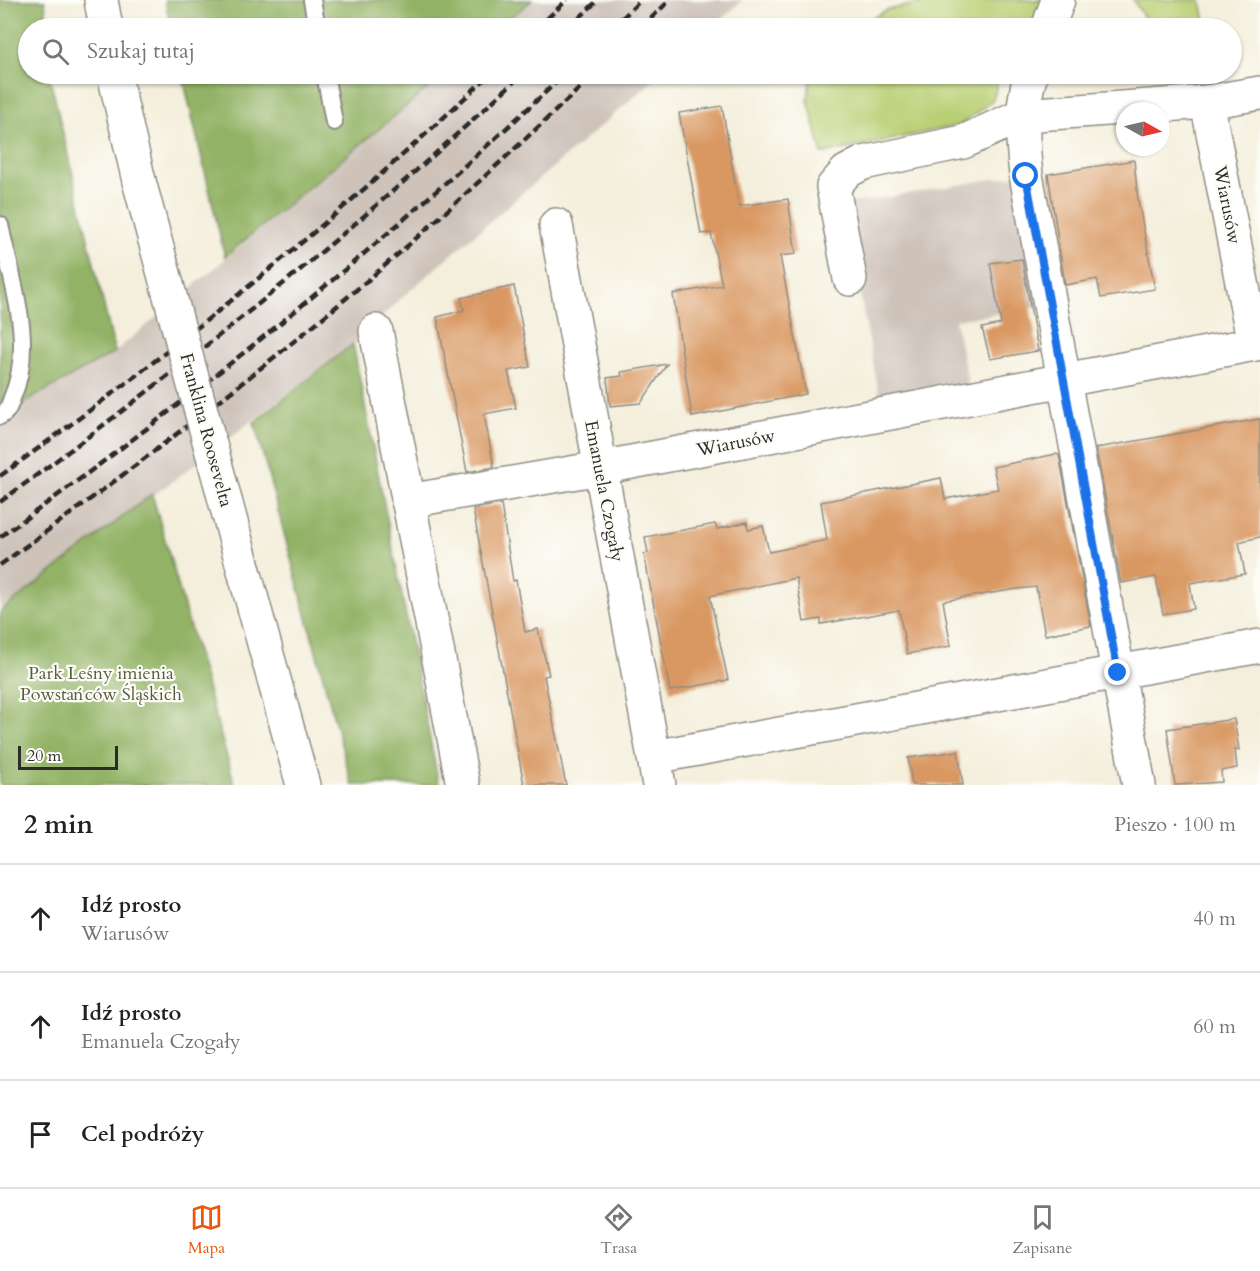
<!DOCTYPE html>
<html lang="pl">
<meta charset="utf-8">
<style>
:root{--surface:#fff;--page:#f6f6f6;--text:#222;--muted:#767676;--line:#e0e0e0;--accent:#ea580c}
body{margin:0;font-family:Cardo,serif;background:var(--page);color:var(--text)}
.compass{position:absolute;left:1116px;top:102px;width:54px;height:54px;border-radius:50%;background:var(--surface);box-shadow:0 2px 4px #0004;rotate:98deg}
.scale{position:absolute;left:18px;bottom:15px;width:100px;box-sizing:border-box;padding-left:6px;border:3px solid #2b2b2b;border-top:0;font-size:16px;line-height:21px;white-space:nowrap;color:#2b2b2b;-webkit-text-stroke:4px #fdfcf7;paint-order:stroke}
.stop{position:absolute;width:18px;height:18px;margin:-14px;border:4px solid #1a73e8;border-radius:50%;background:#fff}
.stop.end{background:#1a73e8;border-color:#fff;box-shadow:0 2px 6px #0008}
.list{margin:0;padding:0;list-style:none}
h2{display:flex;justify-content:space-between;align-items:center;height:78px;margin:0;padding:0 24px;font-size:26px}
h2 small{font-size:20px;font-weight:400;color:var(--muted)}
.list li{display:grid;grid-template-columns:39px 1fr auto;gap:18px;align-items:center;box-sizing:border-box;height:108px;padding:0 24px;border-top:2px solid var(--line)}
.list b{display:block;font-size:22px;white-space:nowrap}
.list p{margin:0;font-size:20px;white-space:nowrap;color:var(--muted)}
.list em{font-size:20px;font-style:normal;color:var(--muted)}
.icon{flex:none;width:33px;height:33px;fill:none;stroke:currentColor;stroke-width:2;stroke-linecap:round;stroke-linejoin:round}
.map{position:relative;flex:none;width:1260px;height:785px;overflow:hidden}
.search{position:absolute;background:var(--surface);box-shadow:0 2px 4px #0004;left:18px;right:18px;top:18px;height:66px;display:flex;align-items:center;gap:15px;box-sizing:border-box;padding:0 21px;border-radius:33px;color:var(--muted);font-size:22px}
.sheet{height:402px;background:var(--surface)}
nav{display:flex;justify-content:space-around;align-items:center;box-sizing:border-box;height:84px;border-top:2px solid var(--line);background:var(--surface);font-size:16px;color:var(--muted)}
nav a{display:grid;justify-items:center;gap:3px}
nav .on{color:var(--accent)}
.map>svg:first-child{display:block}
.industrial{fill:#cec2b9}
.green{fill:#b9cf73;stroke:#727d4f;stroke-width:1.5}
.forest{fill:#92b265;stroke:#5e6e48;stroke-width:1.5}
.building{fill:#d99862}
.lines{fill:none;stroke-linecap:round;stroke-linejoin:round}
.service-casing{stroke:#908d84;stroke-width:20}
.minor-casing{stroke:#908d84;stroke-width:36}
.tertiary-casing{stroke:#908d84;stroke-width:36}
.service{stroke:#fff;stroke-width:16}
.minor{stroke:#fff;stroke-width:33}
.tertiary{stroke:#fff;stroke-width:33}
.rail{stroke:#2b2b2b;stroke-width:4.5;stroke-dasharray:9 4.5;stroke-linecap:butt}
.tertiary-bridge-casing{stroke:#908d84;stroke-width:36;stroke-linecap:butt}
.tertiary-bridge{stroke:#fff;stroke-width:33}
.route{stroke:#1a73e8;stroke-width:8}
.labels{text-anchor:middle;dominant-baseline:central;stroke-width:4.5;stroke-linejoin:round;paint-order:stroke}
.street-label{font-size:18px;fill:#2b2b2b;stroke:#fdfcf7}
.park-label{font-size:18px;fill:#565c41;stroke:#fdfcf7}
</style>
<div class="map">
<svg width="1260" height="785" viewBox="0 0 1260 785">
<rect width="100%" height="100%" fill="#fdfcf7"/>
<filter id="ink" filterUnits="userSpaceOnUse"><feTurbulence type="fractalNoise" baseFrequency=".0167" numOctaves="2"/><feDisplacementMap in="SourceGraphic" scale="12" xChannelSelector="R" yChannelSelector="G"/><feConvolveMatrix kernelMatrix="1 2 1 2 8 2 1 2 1" color-interpolation-filters="sRGB"/></filter>
<filter id="wash" filterUnits="userSpaceOnUse"><feTurbulence type="fractalNoise" baseFrequency=".008" numOctaves="4" result="noise"/><feDisplacementMap in="SourceGraphic" scale="24" xChannelSelector="R" yChannelSelector="G"/><feGaussianBlur stdDeviation="1.35" result="paint"/><feColorMatrix in="noise" values="0 0 0 0 0 0 0 0 0 0 0 0 0 0 0 0 0 1.4 0 .05"/><feComposite in="paint" operator="in"/></filter>
<g filter="url(#wash)">
<rect width="100%" height="100%" fill="#f4efdc"/>
<!-- industrial -->
<g class="industrial">
<path d="M 532,0 L 743,0 L 712,28 L 498,28 Z"/>
<path d="M 445,74 L 661,74 L 407,293 L 353,344 L 0,612 L 0,416 L 115,352 Z"/>
<path d="M 1016,175 L 1040,307 L 955,320 L 969,388 L 881,405 L 843,205 Z"/>
</g>
<!-- green -->
<g class="green">
<path d="M 934,0 L 1048,0 L 1044,13 L 1026,28 L 852,28 L 887,10 Z"/>
<path d="M 1133,0 L 1201,0 L 1206,28 L 1151,28 Z"/>
<path d="M 811,74 L 1000,74 L 993,100 L 960,125 L 822,154 L 808,100 Z"/>
</g>
<!-- forest -->
<g class="forest">
<path d="M 0,0 L 45,0 L 47,28 L 28,28 L 28,74 L 49,74 L 115,352 L 0,416 Z"/>
<path d="M 165,0 L 532,0 L 498,28 L 171,28 Z"/>
<path d="M 182,74 L 445,74 L 225,257 Z"/>
<path d="M 353,344 L 439,785 L 352,785 L 254,422 Z"/>
<path d="M 152,494 L 235,785 L 0,785 L 0,612 Z"/>
</g>
<g id="blocks">
<!-- building -->
<g class="building">
<path d="M 722,106 L 739,206 L 788,199 L 796,254 L 780,256 L 806,394 L 692,417 L 673,294 L 722,285 L 711,233 L 701,234 L 679,113 Z"/>
<path d="M 1134,160 L 1138,200 L 1155,289 L 1101,298 L 1097,279 L 1065,285 L 1048,174 Z"/>
<path d="M 1022,259 L 1038,351 L 990,359 L 982,328 L 1001,324 L 990,263 Z"/>
<path d="M 514,286 L 530,367 L 508,371 L 516,408 L 484,414 L 494,467 L 467,472 L 437,317 L 464,310 L 461,298 Z"/>
<path d="M 667,364 L 641,403 L 610,406 L 607,378 L 622,376 L 621,372 Z"/>
<path d="M 1260,419 L 1260,537 L 1239,542 L 1245,574 L 1190,583 L 1194,609 L 1163,614 L 1156,577 L 1121,583 L 1096,448 Z"/>
<path d="M 1056,454 L 1059,455 L 1091,626 L 1045,635 L 1036,587 L 1017,589 L 943,601 L 951,646 L 907,654 L 899,610 L 821,624 L 821,619 L 804,622 L 796,578 L 710,596 L 728,680 L 670,691 L 644,554 L 648,553 L 645,537 L 715,524 L 717,529 L 747,522 L 748,529 L 763,526 L 769,552 L 827,540 L 821,502 L 941,478 L 945,499 L 998,489 L 993,467 Z"/>
<path d="M 501,504 L 513,581 L 516,580 L 525,632 L 538,629 L 549,675 L 544,676 L 566,785 L 524,785 L 473,509 Z"/>
<path d="M 1234,719 L 1239,750 L 1235,750 L 1237,768 L 1221,771 L 1222,782 L 1175,785 L 1167,729 Z"/>
<path d="M 958,751 L 963,785 L 912,785 L 908,758 Z"/>
</g>
</g>
</g>
<g filter="url(#ink)">
<use href="#blocks" fill-opacity="0" stroke="#908d84" stroke-width="1.5"/>
<g class="lines">
<!-- service casing -->
<g class="service-casing">
<g id="service">
<path d="M 312,0 L 317,28"/>
<path d="M 325,74 L 334,122"/>
<path d="M 0,225 C 11,280 36,343 12,398 C 9,406 8,412 0,416"/>
</g>
</g>
<!-- minor casing -->
<g class="minor-casing">
<g id="minor">
<path d="M 1048,28 L 1058,0"/>
<path d="M 1031,74 C 1020,108 1022,140 1026,175 L 1139,785"/>
<path d="M 1207,102 L 1254,344"/>
<path d="M 556,225 L 659,785"/>
<path d="M 850,279 L 833,187 L 846,172 L 863,163 L 963,142 L 1022,115 L 1207,102 L 1260,93"/>
<path d="M 376,331 L 463,785"/>
<path d="M 408,501 L 600,468 L 1260,343"/>
<path d="M 654,757 L 1260,646"/>
</g>
</g>
<!-- tertiary casing -->
<g class="tertiary-casing">
<g id="tertiary">
<path d="M 101,0 L 106,28"/>
<path d="M 114,74 L 139,181"/>
<path d="M 246,578 L 303,785"/>
</g>
</g>
<!-- service -->
<use href="#service" class="service"/>
<!-- minor -->
<use href="#minor" class="minor"/>
<!-- tertiary -->
<use href="#tertiary" class="tertiary"/>
<!-- rail -->
<g class="rail">
<path d="M 537,28 L 567,0"/>
<path d="M 569,28 L 598,0"/>
<path d="M 612,28 L 641,0"/>
<path d="M 641,28 L 670,0"/>
<path d="M 0,476 C 172,353 337,220 490,74"/>
<path d="M 0,502 C 182,369 358,229 522,74"/>
<path d="M 0,537 C 199,395 387,241 565,74"/>
<path d="M 0,565 C 110,486 217,405 321,319 C 416,242 506,157 595,74"/>
</g>
<!-- tertiary-bridge casing -->
<g class="tertiary-bridge-casing">
<path id="tertiary-bridge" d="M 139,181 L 246,578"/>
</g>
<!-- tertiary-bridge -->
<use href="#tertiary-bridge" class="tertiary-bridge"/>
</g>
</g>
<g class="lines" filter="url(#ink)">
<!-- route -->
<path class="route" d="M 1026,176 L 1118,673"/>
</g>
<g class="labels">
<!-- street labels -->
<g class="street-label">
<text transform="translate(1227 205) rotate(79)">Wiarusów</text>
<text transform="translate(206 430) rotate(75)">Franklina Roosevelta</text>
<text transform="translate(736 443) rotate(-11)">Wiarusów</text>
<text transform="translate(604 491) rotate(79)">Emanuela Czogały</text>
</g>
<!-- park labels -->
<g class="park-label">
<text x="101" y="673">Park Leśny imienia<tspan x="101" dy="21">Powstańców Śląskich</tspan></text>
</g>
</g>
</svg>
<svg class="compass" viewBox="-18 -18 36 36"><path d="M0-13l5 13h-10z" fill="#e53935"/><path d="M0 13l5-13h-10z" fill="#767676"/></svg>
<div class="scale">20 m</div>
<div class="stop" style="left:1026px;top:176px"></div>
<div class="stop end" style="left:1118px;top:673px"></div>
<div class="search"><svg class="icon" aria-label="search" viewBox="0 0 24 24"><circle cx="10" cy="10" r="6"/><path d="M15 15l6 6"/></svg>Szukaj tutaj</div>
</div>
<section class="sheet">
<h2>2 min<small>Pieszo · 100 m</small></h2>
<ul class="list">
<li><svg class="icon" aria-label="ahead" viewBox="0 0 24 24"><path d="M12 20V5M6 11l6-6 6 6"/></svg><div><b>Idź prosto</b><p>Wiarusów</p></div><em>40 m</em></li>
<li><svg class="icon" aria-label="ahead" viewBox="0 0 24 24"><path d="M12 20V5M6 11l6-6 6 6"/></svg><div><b>Idź prosto</b><p>Emanuela Czogały</p></div><em>60 m</em></li>
<li><svg class="icon" aria-label="arrive" viewBox="0 0 24 24"><path d="M6 21V4h12l-3 4 3 4H6"/></svg><div><b>Cel podróży</b></div></li>
</ul>
</section>
<nav>
<a class="on"><svg class="icon" aria-label="map" viewBox="0 0 24 24"><path d="M3 6l6-2 6 2 6-2v14l-6 2-6-2-6 2zM9 4v14M15 6v14"/></svg>Mapa</a>
<a><svg class="icon" aria-label="directions" viewBox="0 0 24 24"><path d="M12 3l9 9-9 9-9-9zM9 14v-3h6M13 9l2 2-2 2"/></svg>Trasa</a>
<a><svg class="icon" aria-label="saved" viewBox="0 0 24 24"><path d="M7 4h10v16l-5-4-5 4z"/></svg>Zapisane</a>
</nav>
